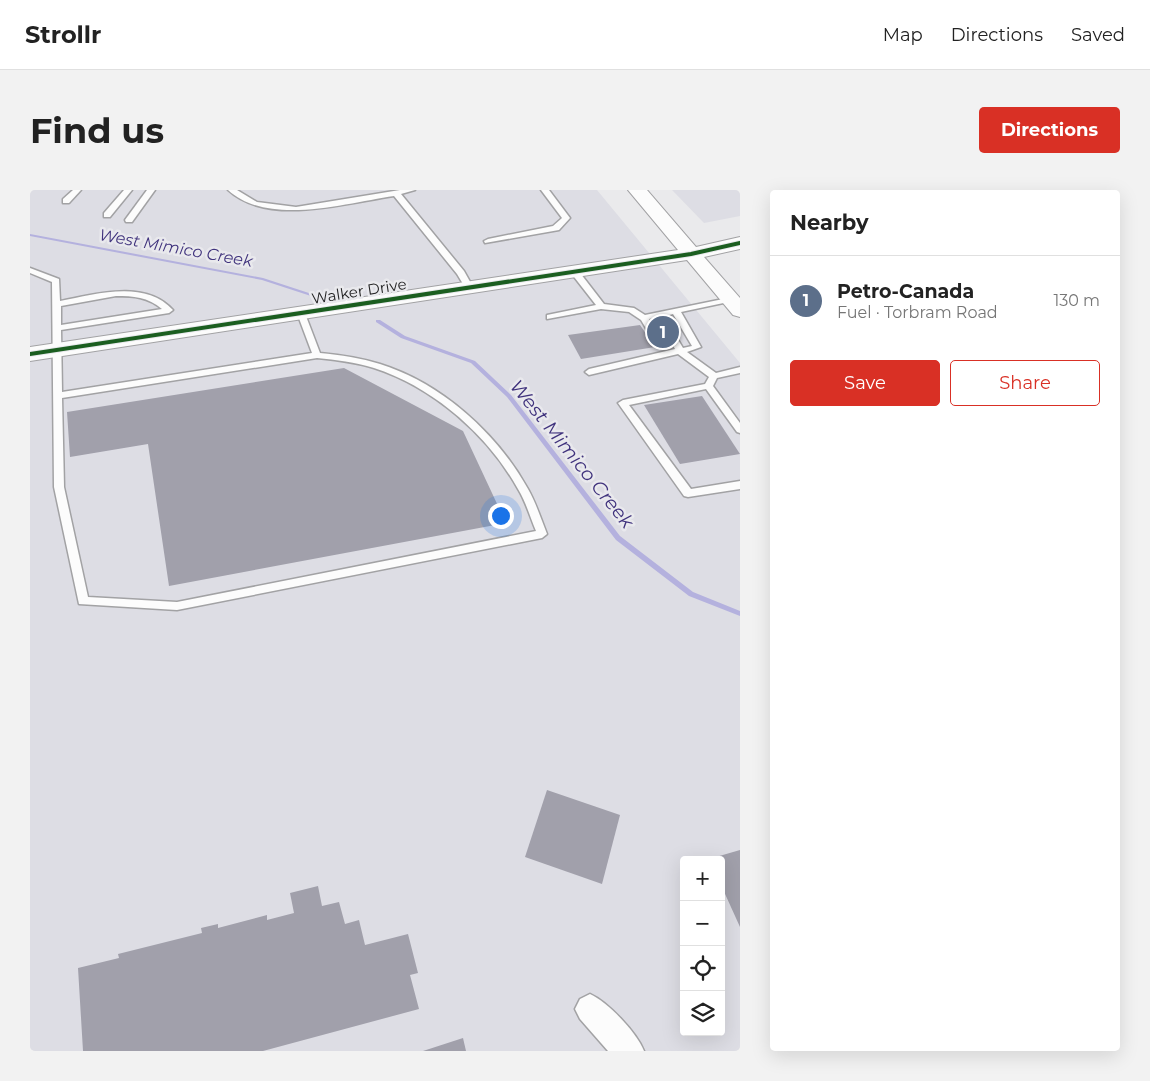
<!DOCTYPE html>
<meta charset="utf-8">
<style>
:root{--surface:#fff;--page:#f2f2f2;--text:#222;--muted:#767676;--line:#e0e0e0;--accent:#d93025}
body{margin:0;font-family:Montserrat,sans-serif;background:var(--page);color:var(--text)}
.controls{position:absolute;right:15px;bottom:15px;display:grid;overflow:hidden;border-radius:5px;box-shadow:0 5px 20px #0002}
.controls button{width:45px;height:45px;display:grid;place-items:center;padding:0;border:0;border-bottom:1px solid var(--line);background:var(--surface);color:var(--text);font:25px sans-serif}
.you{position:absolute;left:470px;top:325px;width:18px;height:18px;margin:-12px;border:4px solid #fff;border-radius:50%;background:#1a73e8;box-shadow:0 0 0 8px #1a73e833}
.badge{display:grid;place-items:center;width:32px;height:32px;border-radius:50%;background:var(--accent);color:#fff;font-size:16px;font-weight:700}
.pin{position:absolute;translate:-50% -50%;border:2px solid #fff;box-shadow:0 1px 5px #0006}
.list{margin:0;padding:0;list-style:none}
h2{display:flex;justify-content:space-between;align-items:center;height:65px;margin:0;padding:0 20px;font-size:21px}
h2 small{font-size:16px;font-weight:400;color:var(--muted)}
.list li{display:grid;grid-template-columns:32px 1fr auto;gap:15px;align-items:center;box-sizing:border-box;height:90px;padding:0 20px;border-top:1px solid var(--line)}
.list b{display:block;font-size:19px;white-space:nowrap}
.list p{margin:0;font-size:16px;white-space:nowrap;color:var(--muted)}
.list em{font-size:16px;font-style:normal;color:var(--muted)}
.actions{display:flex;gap:10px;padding:15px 20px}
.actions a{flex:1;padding:11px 0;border:1px solid var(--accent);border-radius:5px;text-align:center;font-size:18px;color:var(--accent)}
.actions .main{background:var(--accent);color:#fff}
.icon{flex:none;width:28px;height:28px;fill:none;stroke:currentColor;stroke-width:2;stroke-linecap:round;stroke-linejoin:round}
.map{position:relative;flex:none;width:710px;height:861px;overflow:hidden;border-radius:5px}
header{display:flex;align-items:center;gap:30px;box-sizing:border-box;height:70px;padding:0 25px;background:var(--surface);border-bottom:1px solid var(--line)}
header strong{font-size:24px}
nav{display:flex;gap:28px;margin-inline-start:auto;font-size:18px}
.intro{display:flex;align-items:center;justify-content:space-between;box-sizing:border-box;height:120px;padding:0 30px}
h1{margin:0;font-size:35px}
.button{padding:12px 22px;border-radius:5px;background:var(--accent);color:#fff;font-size:18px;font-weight:700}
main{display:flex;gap:30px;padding:0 30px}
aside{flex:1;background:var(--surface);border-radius:5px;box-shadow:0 5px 20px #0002}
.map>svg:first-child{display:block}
.built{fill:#dddde4;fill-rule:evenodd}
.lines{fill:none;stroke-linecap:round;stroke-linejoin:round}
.stream{fill:#b4b1de;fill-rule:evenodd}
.building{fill:#a1a0ab}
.lane-casing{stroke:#a2a2a4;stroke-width:3}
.street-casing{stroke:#a2a2a4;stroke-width:3}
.secondary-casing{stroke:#a2a2a4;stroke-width:2}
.lane{fill:#fcfcfc;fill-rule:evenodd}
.street{fill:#fcfcfc;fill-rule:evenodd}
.secondary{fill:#fcfcfc;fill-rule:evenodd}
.cycleway-casing{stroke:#e9e9ed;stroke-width:6}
.cycleway{stroke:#1b5e20;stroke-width:4}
.labels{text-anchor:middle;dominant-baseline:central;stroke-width:5;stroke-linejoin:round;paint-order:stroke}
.far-street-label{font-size:15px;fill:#232324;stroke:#e9e9ed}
.far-water-label{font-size:16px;font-style:italic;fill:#40337d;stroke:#e9e9ed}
.water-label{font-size:19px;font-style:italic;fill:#40337d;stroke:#e9e9ed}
</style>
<header>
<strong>Strollr</strong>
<nav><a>Map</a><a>Directions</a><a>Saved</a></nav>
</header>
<div class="intro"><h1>Find us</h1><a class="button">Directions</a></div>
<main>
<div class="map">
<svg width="710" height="861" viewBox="0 0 710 861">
<rect width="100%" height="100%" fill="#eaeaec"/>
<!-- built -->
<g class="built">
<path d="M 0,0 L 567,0 L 710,173 L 710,861 L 0,861 ZM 654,670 L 691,670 L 691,842 L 654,842 Z"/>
<path d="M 642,0 L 710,0 L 710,26 L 674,33 Z"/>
</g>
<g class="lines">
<!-- stream -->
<g class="stream">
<path d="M 0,44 L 233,88 L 288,106 L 286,107 L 284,107 L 232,90 L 0,46 Z"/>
<path d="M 346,130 L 350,130 L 375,146 L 445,171 L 481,205 L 590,346 L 663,402 L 710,421 L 710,426 L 659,406 L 586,350 L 477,207 L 441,173 L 371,148 L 346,132 Z"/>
</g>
</g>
<!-- building -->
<g class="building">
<path d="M 610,135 L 625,157 L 551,169 L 538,145 Z"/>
<path d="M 314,178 L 433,241 L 476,333 L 139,396 L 118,254 L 40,267 L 37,222 Z"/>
<path d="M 672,206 L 710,264 L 650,274 L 614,215 Z"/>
<path d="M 517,600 L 590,625 L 572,694 L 495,667 Z"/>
<path d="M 710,660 L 710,737 L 691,695 L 691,670 L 679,669 Z"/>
<path d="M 288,696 L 292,716 L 309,712 L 315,734 L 329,730 L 335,755 L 378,744 L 388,783 L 380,785 L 389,819 L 233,861 L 53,861 L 48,778 L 89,768 L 88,764 L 172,743 L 171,738 L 188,734 L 188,738 L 237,725 L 237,730 L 264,723 L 260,703 Z"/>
<path d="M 433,848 L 436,861 L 393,861 Z"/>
</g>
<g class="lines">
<!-- lane casing -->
<g class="lane-casing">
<g id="lane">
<path d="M 43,0 L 51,0 L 39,13 L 33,13 L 33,9 Z"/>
<path d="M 94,0 L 102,0 L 80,27 L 74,27 L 74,23 Z"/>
<path d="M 117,0 L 125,0 L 102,32 L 96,32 L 95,30 Z"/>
<path d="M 198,0 L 207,0 L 227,12 L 266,17 L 370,0 L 385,0 L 371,4 L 434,81 L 443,97 L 436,99 L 427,84 L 364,6 C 316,13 238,37 198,0 Z"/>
<path d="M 511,0 L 519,0 L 540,28 L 529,40 L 455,53 L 454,51 L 458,49 L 523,36 L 532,28 Z"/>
<path d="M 0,78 L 29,89 L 30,111 C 66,104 115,89 143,120 L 139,123 L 31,140 L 32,202 L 282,163 L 267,123 L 268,121 L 274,121 L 290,163 C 311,165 331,168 350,174 C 411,193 467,243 498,299 C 506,313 511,329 517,344 L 512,348 L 147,420 L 49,414 L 24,297 L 22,92 L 0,83 ZM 86,106 C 103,106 118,107 132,119 L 31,135 L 31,116 ZM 287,168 C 306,170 325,172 344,178 C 403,197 458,245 488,299 C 496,312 500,327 506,341 L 147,412 L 58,407 L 34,297 L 32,208 Z"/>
<path d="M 541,79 L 547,79 L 574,114 L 604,118 L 615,125 L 703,107 L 703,111 L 651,122 L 671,157 L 657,162 L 686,183 L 710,177 L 710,183 L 687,188 L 683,196 L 710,233 L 710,243 L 707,242 L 676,199 L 599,215 L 661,299 L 710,291 L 710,299 L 658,307 L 654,306 L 588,213 L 593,210 L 675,194 L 679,187 L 648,164 L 559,185 L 555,182 L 559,179 L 645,159 L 640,150 L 644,147 L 647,148 L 653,158 L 662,156 L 643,124 L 632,127 L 641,140 L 637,143 L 634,142 L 624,128 L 619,129 L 627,143 L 623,146 L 620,145 L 611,130 L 599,122 L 571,119 L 517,129 L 517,125 L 566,115 L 541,83 Z"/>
</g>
</g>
<!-- street casing -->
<g class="street-casing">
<path id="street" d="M 560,804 C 578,812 607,843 614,861 L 578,861 L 550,829 L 545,819 L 550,809 Z"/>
</g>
<!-- secondary casing -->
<g class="secondary-casing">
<path id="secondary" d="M 598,0 L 617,0 L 666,57 L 710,47 L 710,59 L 674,67 L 710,108 L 710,127 L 703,125 L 657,70 L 0,171 L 0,157 L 648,60 Z"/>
</g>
<!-- lane -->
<use href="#lane" class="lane"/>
<!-- street -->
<use href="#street" class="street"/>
<!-- secondary -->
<use href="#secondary" class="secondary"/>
<!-- cycleway casing -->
<g class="cycleway-casing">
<path id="cycleway" d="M 0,164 L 661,64 L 710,53"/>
</g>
<!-- cycleway -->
<use href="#cycleway" class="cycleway"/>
</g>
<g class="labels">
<!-- far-street labels -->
<g class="far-street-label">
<text transform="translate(329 101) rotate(-9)">Walker Drive</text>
</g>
<!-- far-water labels -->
<g class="far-water-label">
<text transform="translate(146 58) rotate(10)">West Mimico Creek</text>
</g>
<!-- water labels -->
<g class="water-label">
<text transform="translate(542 264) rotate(51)">West Mimico Creek</text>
</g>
</g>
</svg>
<div class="controls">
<button>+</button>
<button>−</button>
<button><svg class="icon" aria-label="locate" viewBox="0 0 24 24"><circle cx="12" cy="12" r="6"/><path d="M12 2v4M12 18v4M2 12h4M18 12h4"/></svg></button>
<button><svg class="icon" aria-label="layers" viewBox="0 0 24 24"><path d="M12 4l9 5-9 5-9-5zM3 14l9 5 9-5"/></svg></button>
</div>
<div class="you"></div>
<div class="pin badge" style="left:633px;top:142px;background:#5c6f8a">1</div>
</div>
<aside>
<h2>Nearby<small></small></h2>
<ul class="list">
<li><span class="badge" style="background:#5c6f8a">1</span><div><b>Petro-Canada</b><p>Fuel · Torbram Road</p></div><em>130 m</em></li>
</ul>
<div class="actions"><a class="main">Save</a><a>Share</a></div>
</aside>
</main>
